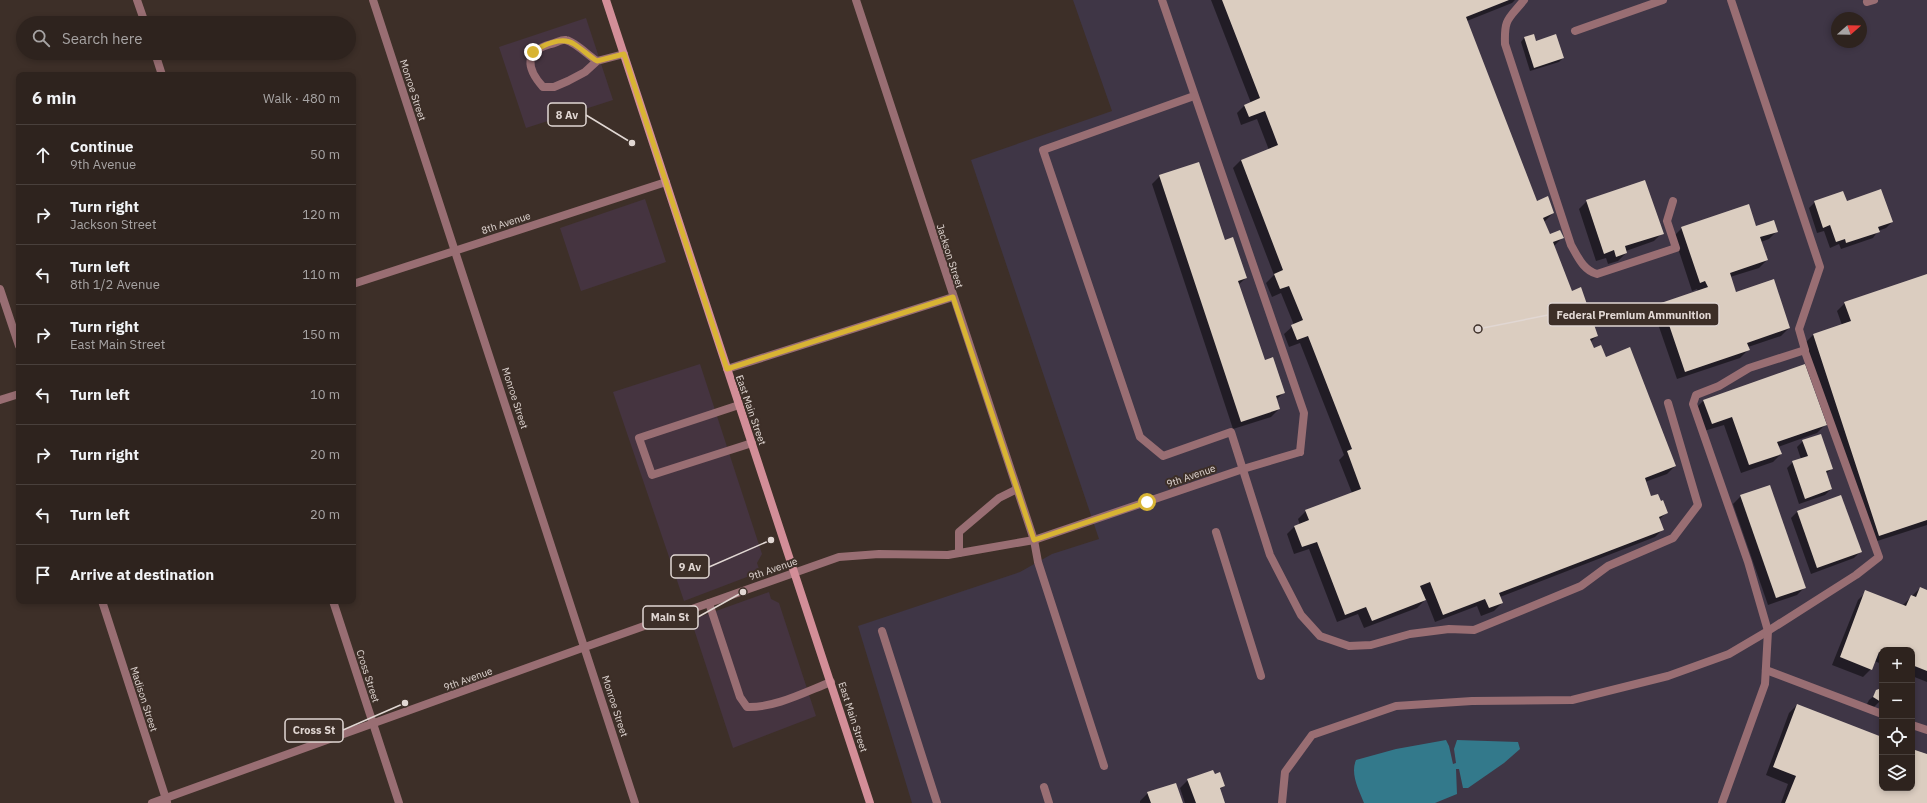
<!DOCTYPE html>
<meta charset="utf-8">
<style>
:root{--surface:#2e231e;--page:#362b27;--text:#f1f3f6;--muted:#a7a4a4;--line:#49403c}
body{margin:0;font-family:"IBM Plex Sans",sans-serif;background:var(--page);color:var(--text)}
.controls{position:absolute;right:12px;bottom:12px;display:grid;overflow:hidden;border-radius:8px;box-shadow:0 2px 6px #0003}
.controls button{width:36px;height:36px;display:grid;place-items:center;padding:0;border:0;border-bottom:1px solid var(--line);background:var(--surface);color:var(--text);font:20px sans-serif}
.compass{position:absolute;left:1831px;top:12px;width:36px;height:36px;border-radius:50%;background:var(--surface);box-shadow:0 2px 6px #0003;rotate:70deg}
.stop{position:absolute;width:12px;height:12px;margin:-9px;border:3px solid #d8b434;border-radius:50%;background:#fff}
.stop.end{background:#d8b434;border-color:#fff;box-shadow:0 1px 4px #0008}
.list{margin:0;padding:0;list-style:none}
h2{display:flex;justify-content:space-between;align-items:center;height:52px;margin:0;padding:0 16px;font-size:17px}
h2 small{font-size:13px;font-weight:400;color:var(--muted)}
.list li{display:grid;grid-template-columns:26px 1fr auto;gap:12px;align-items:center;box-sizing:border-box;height:60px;padding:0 16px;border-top:1px solid var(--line)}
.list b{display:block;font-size:15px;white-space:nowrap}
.list p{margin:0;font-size:13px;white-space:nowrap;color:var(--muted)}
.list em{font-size:13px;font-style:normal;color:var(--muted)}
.icon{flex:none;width:22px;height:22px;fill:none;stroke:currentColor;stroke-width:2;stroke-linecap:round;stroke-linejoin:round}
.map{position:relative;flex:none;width:1927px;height:803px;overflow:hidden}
.search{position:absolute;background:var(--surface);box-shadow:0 2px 6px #0003;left:16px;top:16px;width:340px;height:44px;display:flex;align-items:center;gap:10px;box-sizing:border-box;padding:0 14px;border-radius:22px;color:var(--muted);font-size:15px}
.panel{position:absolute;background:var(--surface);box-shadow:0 2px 6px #0003;left:16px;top:72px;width:340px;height:532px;border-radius:8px}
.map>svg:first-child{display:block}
.commercial{fill:#453440}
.industrial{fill:#3f3646;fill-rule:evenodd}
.water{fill:#33798b}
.shadow{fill:#0007}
.building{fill:#dbcdc0}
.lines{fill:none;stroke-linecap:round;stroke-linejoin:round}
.service{stroke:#996e73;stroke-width:8}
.minor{stroke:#996e73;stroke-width:8}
.secondary{stroke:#d38e98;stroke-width:8}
.route{stroke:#d8b434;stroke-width:5}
.labels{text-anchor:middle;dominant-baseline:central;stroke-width:4;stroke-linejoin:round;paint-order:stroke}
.street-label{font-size:10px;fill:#e1d7d3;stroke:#3d2f28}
.leader{fill:none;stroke:#e1d7d3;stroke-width:1.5}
.callout-dot{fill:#e1d7d3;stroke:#3d2f28;stroke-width:1.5}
.callout{fill:#3d2f28;stroke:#e1d7d3;stroke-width:1.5}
.callout-label{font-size:11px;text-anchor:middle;font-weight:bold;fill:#e1d7d3}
</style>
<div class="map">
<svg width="1927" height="803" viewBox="0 0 1927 803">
<rect width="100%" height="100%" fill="#3d2f28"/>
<!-- commercial -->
<g class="commercial">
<path d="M 586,18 L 613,100 L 526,128 L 499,47 Z"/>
<path d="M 645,199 L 666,262 L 581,291 L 560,228 Z"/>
<path d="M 700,364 L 762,554 L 757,563 L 760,572 L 684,601 L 613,392 Z"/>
<path d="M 769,592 L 771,599 L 779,603 L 816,716 L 733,748 L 691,620 Z"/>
</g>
<!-- industrial -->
<path class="industrial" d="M 1073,0 L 1927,0 L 1927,803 L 912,803 L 858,626 L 1020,572 L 1052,554 L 1099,539 L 971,160 L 1112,111 ZM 1837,18 L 1861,18 L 1861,42 L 1837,42 ZM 1882,650 L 1912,650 L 1912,788 L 1882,788 Z"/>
<!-- water -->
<path class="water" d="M 1446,740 L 1449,746 L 1453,764 L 1456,763 L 1454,749 L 1457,740 L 1518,742 L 1520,749 L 1504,763 L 1468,788 L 1463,788 L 1459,769 L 1456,769 L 1457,794 L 1435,803 L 1364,803 C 1359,790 1350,774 1356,760 L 1396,749 Z"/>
<!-- shadow -->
<g class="shadow">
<path d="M 1211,0 L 1515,0 L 1512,3 L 1467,21 L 1536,202 L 1553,213 L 1544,222 L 1549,235 L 1562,238 L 1554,246 L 1571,292 L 1597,336 L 1590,342 L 1593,349 L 1605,358 L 1675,466 L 1667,474 L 1645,482 L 1651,498 L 1666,513 L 1659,520 L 1663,529 L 1655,537 L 1500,597 L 1502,603 L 1494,611 L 1481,616 L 1477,606 L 1435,622 L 1426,599 L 1417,608 L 1364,628 L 1358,614 L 1337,622 L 1309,549 L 1294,554 L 1287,534 L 1295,526 L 1300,525 L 1298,519 L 1306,511 L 1352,493 L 1339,460 L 1344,455 L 1300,343 L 1289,347 L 1284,334 L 1294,325 L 1281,293 L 1272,297 L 1266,283 L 1274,275 L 1233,168 L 1241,160 L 1269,150 L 1257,119 L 1241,125 L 1237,113 L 1245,105 L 1251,103 Z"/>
<path d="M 1524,38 L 1535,42 L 1563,58 L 1559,62 L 1530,71 L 1521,42 Z"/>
<path d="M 1160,176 L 1224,241 L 1246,278 L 1238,285 L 1264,362 L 1284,392 L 1276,400 L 1279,409 L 1271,417 L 1233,429 L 1152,184 Z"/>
<path d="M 1587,201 L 1662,233 L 1654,241 L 1626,251 L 1626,253 L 1618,261 L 1608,264 L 1606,258 L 1596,261 L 1579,209 Z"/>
<path d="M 1815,202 L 1846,202 L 1892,222 L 1886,228 L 1878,231 L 1873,238 L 1841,249 L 1839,244 L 1830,248 L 1824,231 L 1817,233 L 1809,208 Z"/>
<path d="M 1756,227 L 1777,231 L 1769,239 L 1761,242 L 1767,260 L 1759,268 L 1730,277 L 1736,293 L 1789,328 L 1781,336 L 1748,347 L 1748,350 L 1740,358 L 1677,379 L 1658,324 L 1655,325 L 1651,313 L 1659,305 L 1698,292 L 1697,289 L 1692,291 L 1674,236 L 1682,228 Z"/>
<path d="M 1927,275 L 1927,525 L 1871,543 L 1805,343 L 1813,335 L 1842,325 L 1837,311 L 1845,303 Z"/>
<path d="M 1704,400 L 1825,425 L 1817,433 L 1778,447 L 1781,454 L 1773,462 L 1741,473 L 1724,425 L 1704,431 L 1696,408 Z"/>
<path d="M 1803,441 L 1832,468 L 1826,474 L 1831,489 L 1825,495 L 1799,504 L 1787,468 L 1793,462 L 1801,459 L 1797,447 Z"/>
<path d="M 1741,496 L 1805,587 L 1797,595 L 1768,605 L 1733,504 Z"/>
<path d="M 1841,497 L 1860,552 L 1854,558 L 1811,574 L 1791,518 L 1797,512 Z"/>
<path d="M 1920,588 L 1927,591 L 1927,682 L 1912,676 L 1912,650 L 1882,650 L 1882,664 L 1874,661 L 1871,669 L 1863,677 L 1832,665 L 1858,600 L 1866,592 L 1902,606 Z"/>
<path d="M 1882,689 L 1880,701 L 1872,709 L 1866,706 L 1869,700 Z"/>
<path d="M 1797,705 L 1882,738 L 1882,788 L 1912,788 L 1912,750 L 1927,756 L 1927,803 L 1781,803 L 1788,784 L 1766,775 L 1789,713 Z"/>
<path d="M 1188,780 L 1224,786 L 1219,790 L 1224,803 L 1185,803 L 1180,788 Z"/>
<path d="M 1148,793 L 1182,803 L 1140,803 L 1140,801 Z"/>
</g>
<!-- building -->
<g class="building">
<path d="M 1222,0 L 1509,0 L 1466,17 L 1537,201 L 1548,196 L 1554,213 L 1543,218 L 1550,234 L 1560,230 L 1564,238 L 1553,242 L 1572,291 L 1581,287 L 1598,336 L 1590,339 L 1594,348 L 1601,345 L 1606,357 L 1630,347 L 1676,466 L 1645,478 L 1651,496 L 1658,494 L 1661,501 L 1663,500 L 1668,513 L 1659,517 L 1664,530 L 1499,593 L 1503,603 L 1489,608 L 1485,599 L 1443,615 L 1430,582 L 1420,586 L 1426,600 L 1372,621 L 1366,607 L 1345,615 L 1317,542 L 1302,547 L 1294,526 L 1309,520 L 1305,510 L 1361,489 L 1347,451 L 1352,449 L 1308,336 L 1297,340 L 1291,325 L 1303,320 L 1289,286 L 1280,289 L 1274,274 L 1283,270 L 1241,160 L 1278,145 L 1265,111 L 1249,117 L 1244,105 L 1260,98 Z"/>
<path d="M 1534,34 L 1536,41 L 1556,34 L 1564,58 L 1534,68 L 1524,37 Z"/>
<path d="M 1199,162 L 1225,240 L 1233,237 L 1247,278 L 1238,281 L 1265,360 L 1273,357 L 1285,393 L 1276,396 L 1280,409 L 1241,422 L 1159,175 Z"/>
<path d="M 1645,180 L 1664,234 L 1625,246 L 1627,253 L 1616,257 L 1614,250 L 1604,254 L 1586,200 Z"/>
<path d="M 1881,189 L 1893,222 L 1878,227 L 1880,232 L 1846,243 L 1845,239 L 1836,242 L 1830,225 L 1823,228 L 1814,201 L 1843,191 L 1847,201 Z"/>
<path d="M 1749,204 L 1756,226 L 1774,220 L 1778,232 L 1760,237 L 1768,260 L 1730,273 L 1736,292 L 1774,279 L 1790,328 L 1747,343 L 1750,350 L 1685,372 L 1666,316 L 1663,317 L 1658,304 L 1708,287 L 1705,281 L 1700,283 L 1681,227 Z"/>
<path d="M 1927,274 L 1927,520 L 1879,536 L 1813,334 L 1851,321 L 1844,302 Z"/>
<path d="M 1805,364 L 1827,425 L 1777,442 L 1782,454 L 1749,465 L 1732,417 L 1712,424 L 1703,400 Z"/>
<path d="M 1821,434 L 1833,469 L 1826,471 L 1832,489 L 1805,499 L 1792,461 L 1808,456 L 1802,440 Z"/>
<path d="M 1770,485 L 1806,588 L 1776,598 L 1740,495 Z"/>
<path d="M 1841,495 L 1862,552 L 1817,568 L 1797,511 Z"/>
<path d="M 1920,587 L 1927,590 L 1927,671 L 1912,665 L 1912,650 L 1882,650 L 1882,653 L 1879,652 L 1872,670 L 1840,657 L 1865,590 L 1906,606 L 1911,595 L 1916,597 Z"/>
<path d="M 1882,688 L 1882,699 L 1881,702 L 1873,697 L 1876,690 Z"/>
<path d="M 1797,704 L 1882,737 L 1882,788 L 1912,788 L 1912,749 L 1927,754 L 1927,803 L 1785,803 L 1796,776 L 1773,767 Z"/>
<path d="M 1213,770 L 1215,774 L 1220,772 L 1225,786 L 1220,788 L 1225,803 L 1196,803 L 1187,779 Z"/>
<path d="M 1176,783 L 1183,803 L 1151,803 L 1147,792 Z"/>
</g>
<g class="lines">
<!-- service -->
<g class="service">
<path d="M 1162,0 L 1304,413 L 1300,452"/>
<path d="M 1524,0 C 1509,19 1504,17 1505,44 L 1571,245 C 1578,257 1583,270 1597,274 L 1676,248 L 1667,221 L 1673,201"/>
<path d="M 1867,2 L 1874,0"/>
<path d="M 1575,31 L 1663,0"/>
<path d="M 597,61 C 589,56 575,42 566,40 C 562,39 556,43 551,44 C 524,51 526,68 543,87 L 554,87 L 568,81 L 585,72 L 597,61 L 624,54"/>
<path d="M 1194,96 L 1043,150 L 1140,437 L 1163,456 L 1231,432 L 1270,555 L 1301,615 L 1320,636 L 1349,646 L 1371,645 L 1410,634 L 1449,629 L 1474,630 L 1523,610 L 1581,586 L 1608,566 L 1673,538 L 1698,505 L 1668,403"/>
<path d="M 739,405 L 639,438 L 652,475 L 752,443"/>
<path d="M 1216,532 L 1261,676"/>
<path d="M 1034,540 L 1038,562 L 1104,766"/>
<path d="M 959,553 L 959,532 L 999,498 L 1017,489"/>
<path d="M 709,603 L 740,697 L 747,707 C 775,708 805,692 831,682"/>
<path d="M 882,631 L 937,803"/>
<path d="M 1766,670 L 1882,714"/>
<path d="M 1912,725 L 1927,730"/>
<path d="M 1044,787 L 1049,803"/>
<path d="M 1282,803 L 1285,772 L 1312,735 L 1396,706 L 1472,701 L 1572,700 L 1668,676 L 1729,654 L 1768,631 L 1856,575 L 1879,557 L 1804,349"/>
<path d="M 1722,803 L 1765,684 L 1768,631 L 1748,562 L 1693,404 L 1696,395 L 1719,386 L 1749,368 L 1805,350 L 1799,329 L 1820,267 L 1731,0"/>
</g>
<!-- minor -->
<g class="minor">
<path d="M 137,0 L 145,23"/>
<path d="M 373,0 L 635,803"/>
<path d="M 856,0 L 1034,540"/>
<path d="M 155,53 L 162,75"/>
<path d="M 353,284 L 666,182"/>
<path d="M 0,289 L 19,346"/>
<path d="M 727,369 L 953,297"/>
<path d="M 0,400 L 19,394"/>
<path d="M 102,601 L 167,802"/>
<path d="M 333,601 L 399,803"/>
<path d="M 152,803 L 585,647 L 839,557 L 879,554 L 948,555 L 1034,540 L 1243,469 L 1300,452"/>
</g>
<!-- secondary -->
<path class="secondary" d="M 606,0 L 870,803"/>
</g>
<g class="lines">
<!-- route -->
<path class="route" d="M 533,52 C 543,45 562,36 574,44 C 582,49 589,56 597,61 L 624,54 L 727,369 L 953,297 L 1034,540 L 1147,502"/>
</g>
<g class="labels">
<!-- street labels -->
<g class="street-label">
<text transform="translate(413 90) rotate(72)">Monroe Street</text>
<text transform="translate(506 223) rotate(-18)">8th Avenue</text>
<text transform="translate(950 256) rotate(72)">Jackson Street</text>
<text transform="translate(515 398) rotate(72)">Monroe Street</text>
<text transform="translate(751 410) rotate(71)">East Main Street</text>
<text transform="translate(1191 476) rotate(-19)">9th Avenue</text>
<text transform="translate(773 569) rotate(-19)">9th Avenue</text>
<text transform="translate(368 676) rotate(72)">Cross Street</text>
<text transform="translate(468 679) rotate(-20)">9th Avenue</text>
<text transform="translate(144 699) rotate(72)">Madison Street</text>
<text transform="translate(615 706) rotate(72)">Monroe Street</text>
<text transform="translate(853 717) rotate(72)">East Main Street</text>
</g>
</g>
<!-- callouts -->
<path class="leader" d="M632 143L586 115M1478 329L1548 315M771 540L709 567M743 592L698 617M405 703L343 730"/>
<g class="callout-dot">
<circle cx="632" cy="143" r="4"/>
<circle cx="1478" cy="329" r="4"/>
<circle cx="771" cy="540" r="4"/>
<circle cx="743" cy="592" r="4"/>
<circle cx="405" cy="703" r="4"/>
</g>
<g class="callout">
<rect x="548" y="103" width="38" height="23" rx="4"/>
<rect x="1548" y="303" width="171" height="23" rx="4"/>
<rect x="671" y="555" width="38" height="23" rx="4"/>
<rect x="643" y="606" width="55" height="23" rx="4"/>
<rect x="285" y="719" width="58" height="23" rx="4"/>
</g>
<g class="callout-label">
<text x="567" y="119">8 Av</text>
<text x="1634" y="319">Federal Premium Ammunition</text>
<text x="690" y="571">9 Av</text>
<text x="670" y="621">Main St</text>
<text x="314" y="734">Cross St</text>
</g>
</svg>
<div class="controls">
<button>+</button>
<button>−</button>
<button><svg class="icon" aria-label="locate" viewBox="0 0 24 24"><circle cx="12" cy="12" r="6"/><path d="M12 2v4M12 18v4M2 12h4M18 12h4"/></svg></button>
<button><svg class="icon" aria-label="layers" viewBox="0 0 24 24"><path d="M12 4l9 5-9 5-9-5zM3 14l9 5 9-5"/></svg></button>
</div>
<svg class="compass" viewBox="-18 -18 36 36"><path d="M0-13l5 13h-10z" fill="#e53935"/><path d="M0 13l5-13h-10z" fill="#a7a4a4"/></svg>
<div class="stop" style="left:1147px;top:502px"></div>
<div class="stop end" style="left:533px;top:52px"></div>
<div class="search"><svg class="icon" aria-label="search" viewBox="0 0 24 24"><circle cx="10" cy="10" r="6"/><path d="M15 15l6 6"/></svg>Search here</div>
<section class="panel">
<h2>6 min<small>Walk · 480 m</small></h2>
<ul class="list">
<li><svg class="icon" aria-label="ahead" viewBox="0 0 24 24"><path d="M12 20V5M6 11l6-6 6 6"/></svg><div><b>Continue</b><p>9th Avenue</p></div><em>50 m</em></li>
<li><svg class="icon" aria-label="right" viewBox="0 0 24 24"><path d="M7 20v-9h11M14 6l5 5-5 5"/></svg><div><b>Turn right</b><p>Jackson Street</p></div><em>120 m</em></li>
<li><svg class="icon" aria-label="left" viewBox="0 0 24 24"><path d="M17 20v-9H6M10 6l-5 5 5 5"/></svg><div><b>Turn left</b><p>8th 1/2 Avenue</p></div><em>110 m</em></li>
<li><svg class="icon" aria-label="right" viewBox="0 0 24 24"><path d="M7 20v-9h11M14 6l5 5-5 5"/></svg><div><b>Turn right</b><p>East Main Street</p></div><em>150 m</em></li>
<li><svg class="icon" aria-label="left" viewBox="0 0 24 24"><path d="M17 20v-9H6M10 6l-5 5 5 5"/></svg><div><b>Turn left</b></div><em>10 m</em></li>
<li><svg class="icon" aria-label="right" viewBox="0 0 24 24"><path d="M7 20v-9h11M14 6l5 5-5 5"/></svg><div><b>Turn right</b></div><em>20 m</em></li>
<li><svg class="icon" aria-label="left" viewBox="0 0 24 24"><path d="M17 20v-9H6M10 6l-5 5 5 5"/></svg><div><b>Turn left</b></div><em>20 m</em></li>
<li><svg class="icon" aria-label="arrive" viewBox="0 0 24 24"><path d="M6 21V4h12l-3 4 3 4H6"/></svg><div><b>Arrive at destination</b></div></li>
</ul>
</section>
</div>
